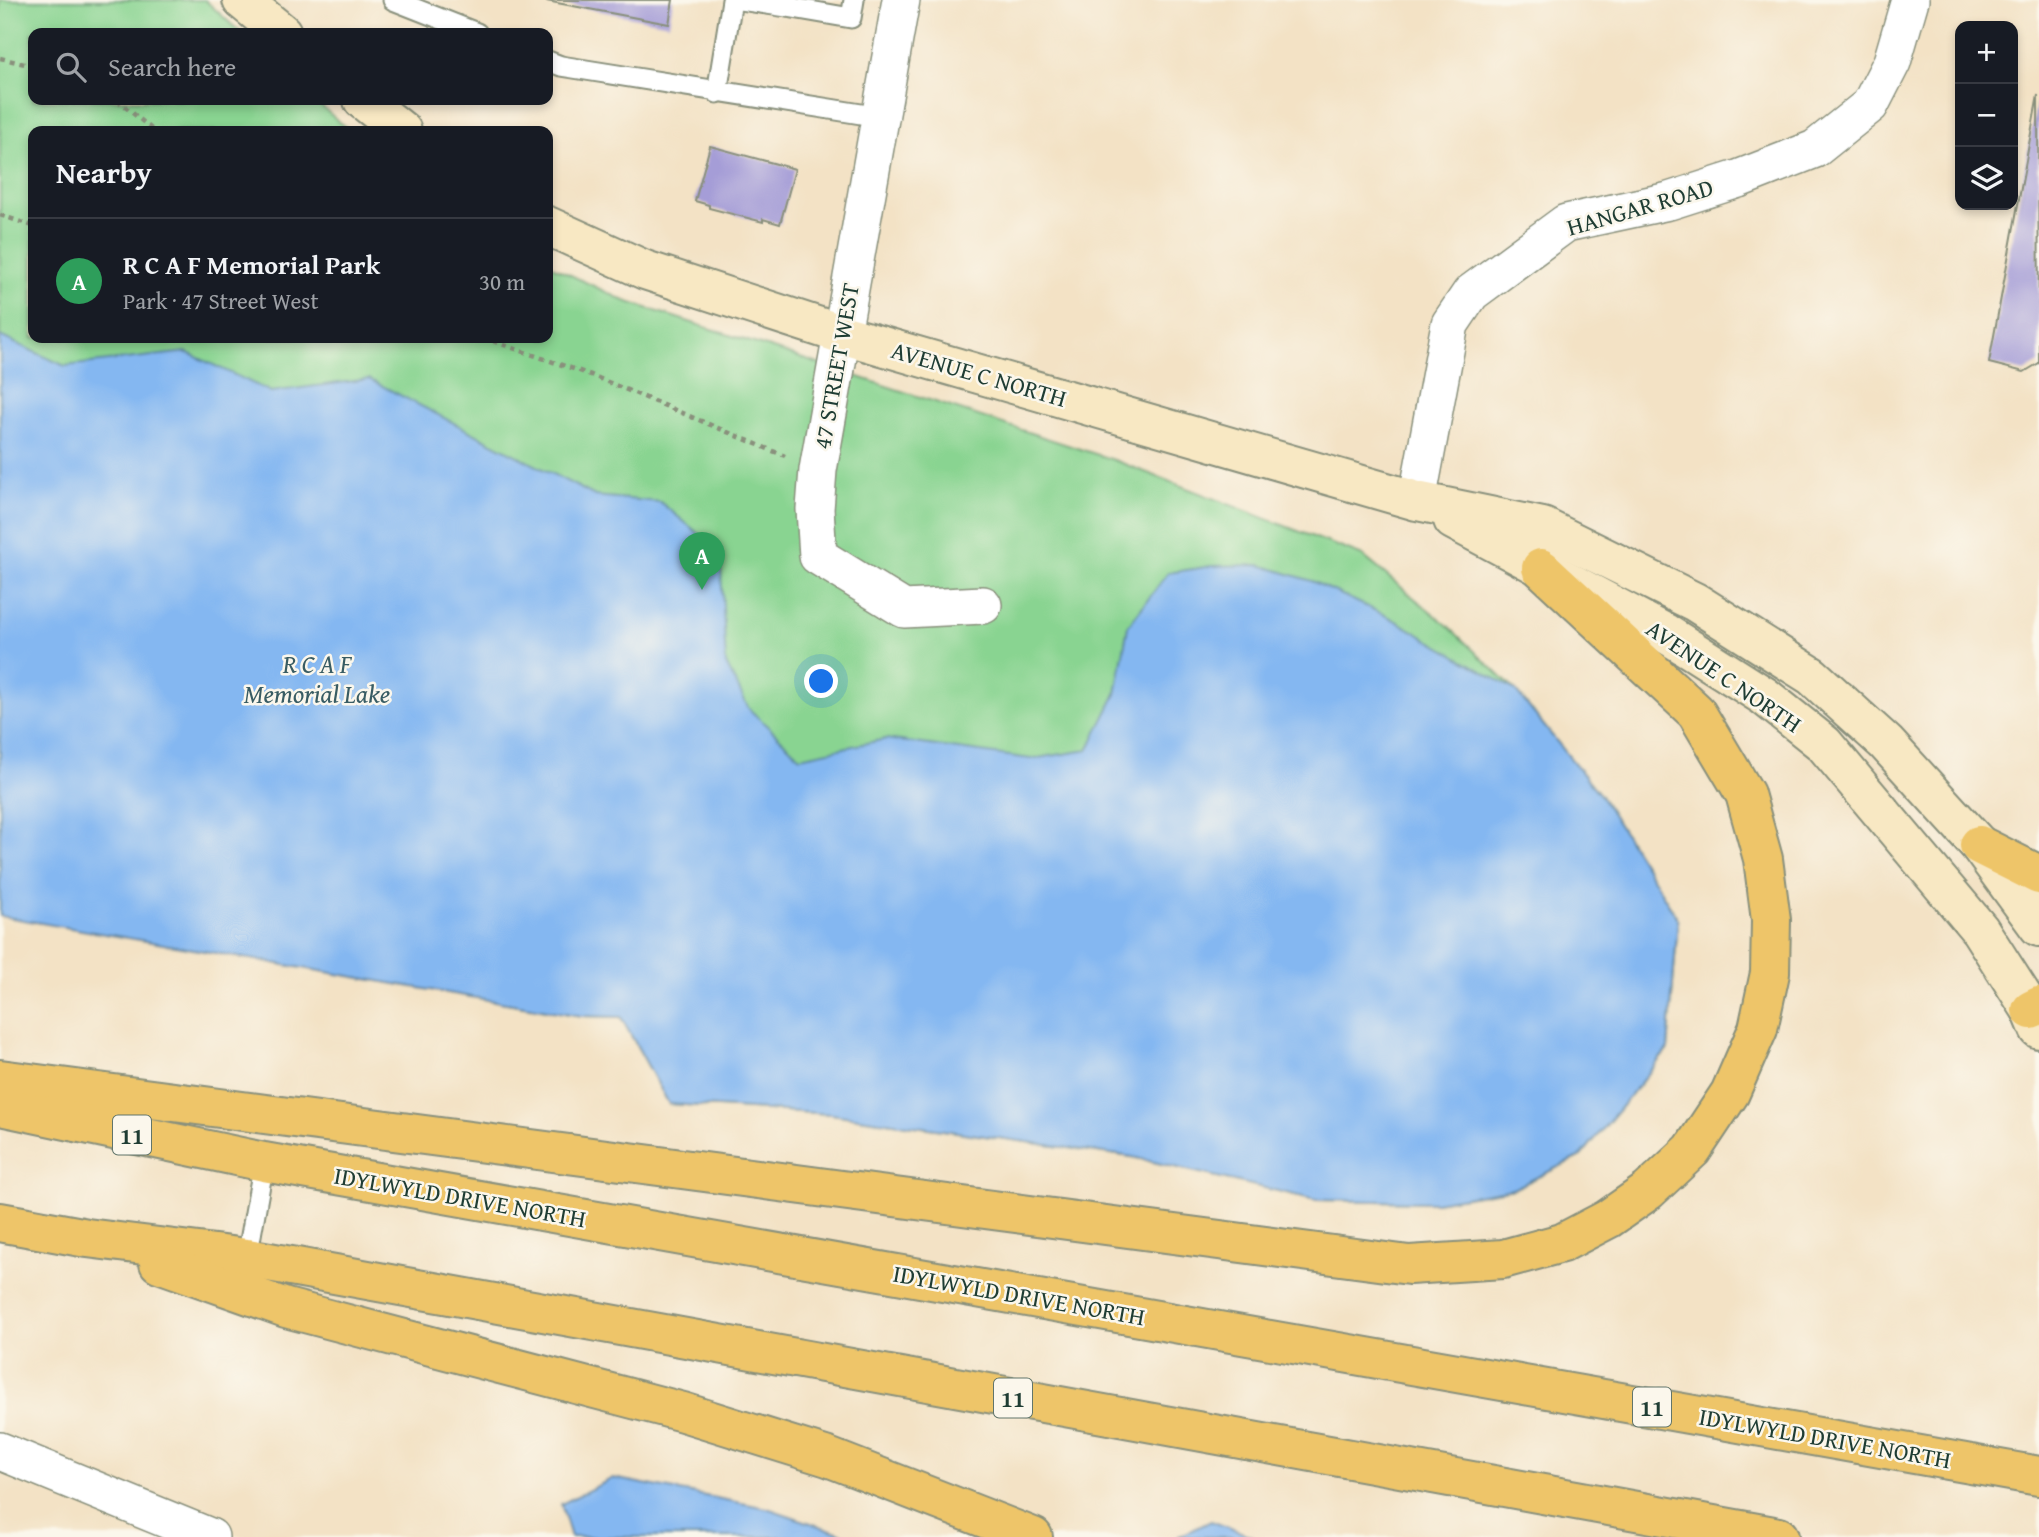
<!DOCTYPE html>
<meta charset="utf-8">
<style>
:root{--surface:#171b24;--page:#242831;--text:#f1f3f6;--muted:#9ea1a6;--line:#363941;--accent:#d1495b}
body{margin:0;font-family:"Gentium Book Plus",serif;background:var(--page);color:var(--text)}
.controls{position:absolute;right:21px;top:21px;display:grid;overflow:hidden;border-radius:14px;box-shadow:0 4px 10px #0003}
.controls button{width:63px;height:63px;display:grid;place-items:center;padding:0;border:0;border-bottom:2px solid var(--line);background:var(--surface);color:var(--text);font:35px sans-serif}
.you{position:absolute;left:822px;top:682px;width:24px;height:24px;margin:-18px;border:5px solid #fff;border-radius:50%;background:#1a73e8;box-shadow:0 0 0 10px #1a73e833}
.badge{display:grid;place-items:center;width:46px;height:46px;border-radius:50%;background:var(--accent);color:#fff;font-size:23px;font-weight:700}
.pin{position:absolute;translate:-50% -58px;filter:drop-shadow(0 2px 4px #0008)}
.pin::after{content:'';position:absolute;top:37px;width:24px;height:21px;background:inherit;clip-path:polygon(0 0,100% 0,50% 100%)}
.list{margin:0;padding:0;list-style:none}
h2{display:flex;justify-content:space-between;align-items:center;height:91px;margin:0;padding:0 28px;font-size:30px}
h2 small{font-size:23px;font-weight:400;color:var(--muted)}
.list li{display:grid;grid-template-columns:46px 1fr auto;gap:21px;align-items:center;box-sizing:border-box;height:126px;padding:0 28px;border-top:2px solid var(--line)}
.list b{display:block;font-size:26px;white-space:nowrap}
.list p{margin:0;font-size:23px;white-space:nowrap;color:var(--muted)}
.list em{font-size:23px;font-style:normal;color:var(--muted)}
.icon{flex:none;width:38px;height:38px;fill:none;stroke:currentColor;stroke-width:2;stroke-linecap:round;stroke-linejoin:round}
.map{position:relative;flex:none;width:2039px;height:1537px;overflow:hidden}
.search{position:absolute;background:var(--surface);box-shadow:0 4px 10px #0003;left:28px;top:28px;width:525px;height:77px;display:flex;align-items:center;gap:18px;box-sizing:border-box;padding:0 24px;border-radius:14px;color:var(--muted);font-size:26px}
.panel{position:absolute;background:var(--surface);box-shadow:0 4px 10px #0003;left:28px;top:126px;width:525px;height:217px;border-radius:14px}
.map>svg:first-child{display:block}
.green{fill:#89d491;stroke:#548862;stroke-width:2}
.water{fill:#84b7f1;stroke:#527a92;stroke-width:2}
.building{fill:#a59dd7}
.lines{fill:none;stroke-linecap:round;stroke-linejoin:round}
.service-casing{stroke:#89907c;stroke-width:23}
.minor-casing{stroke:#89907c;stroke-width:40}
.secondary-casing{stroke:#89907c;stroke-width:42}
.motorway-casing{stroke:#89907c;stroke-width:42}
.path{stroke:#89907c;stroke-width:4.5;stroke-dasharray:5 5;stroke-linecap:butt}
.service{stroke:#fff;stroke-width:19}
.minor{stroke:#fff;stroke-width:37}
.secondary{stroke:#f8e8c3;stroke-width:38}
.motorway{stroke:#eec569;stroke-width:38}
.labels{text-anchor:middle;dominant-baseline:central;stroke-width:5;stroke-linejoin:round;paint-order:stroke}
.shield{fill:#fbf7ec;stroke:#61756b;stroke-width:2}
.shield-label{font-size:23px;font-weight:bold;fill:#1f3d34}
.street-label{font-size:24px;fill:#1f3d34;stroke:#fbf7ec}
.water-label{font-size:26px;font-style:italic;fill:#385c63;stroke:#fbf7ec}
</style>
<div class="map">
<svg width="2039" height="1537" viewBox="0 0 2039 1537">
<rect width="100%" height="100%" fill="#fbf7ec"/>
<filter id="ink" filterUnits="userSpaceOnUse"><feTurbulence type="fractalNoise" baseFrequency=".0143" numOctaves="2"/><feDisplacementMap in="SourceGraphic" scale="14" xChannelSelector="R" yChannelSelector="G"/><feConvolveMatrix kernelMatrix="1 2 1 2 8 2 1 2 1" color-interpolation-filters="sRGB"/></filter>
<filter id="wash" filterUnits="userSpaceOnUse"><feTurbulence type="fractalNoise" baseFrequency=".00686" numOctaves="4" result="noise"/><feDisplacementMap in="SourceGraphic" scale="28" xChannelSelector="R" yChannelSelector="G"/><feGaussianBlur stdDeviation="1.57" result="paint"/><feColorMatrix in="noise" values="0 0 0 0 0 0 0 0 0 0 0 0 0 0 0 0 0 1.4 0 .05"/><feComposite in="paint" operator="in"/></filter>
<g filter="url(#wash)">
<rect width="100%" height="100%" fill="#f3e2c5"/>
<!-- green -->
<path class="green" d="M 0,0 L 205,0 L 241,33 L 33,33 L 33,100 L 314,100 L 350,131 L 33,131 L 33,338 L 548,338 L 548,264 L 625,301 L 1114,460 L 1363,556 L 1446,624 L 1515,690 L 1601,796 L 1678,919 L 1668,1049 L 1581,1156 L 1513,1189 L 1435,1202 L 1316,1200 L 1132,1157 L 831,1114 L 669,1104 L 621,1017 L 582,1016 L 0,915 Z"/>
<!-- water -->
<g class="water">
<path d="M 0,336 L 65,366 L 186,352 L 271,392 L 369,379 L 595,496 L 660,502 L 720,551 L 726,664 L 749,709 L 800,757 L 886,739 L 1031,759 L 1088,750 L 1116,694 L 1128,626 L 1168,573 L 1212,566 L 1260,565 L 1312,581 L 1389,617 L 1515,690 L 1601,796 L 1678,919 L 1668,1049 L 1581,1156 L 1513,1189 L 1435,1202 L 1316,1200 L 1132,1157 L 831,1114 L 669,1104 L 621,1017 L 582,1016 L 0,916 Z"/>
<path d="M 613,1478 L 767,1508 L 852,1537 L 571,1537 L 561,1504 Z"/>
<path d="M 1211,1521 L 1254,1537 L 1177,1537 Z"/>
</g>
<g id="blocks">
<!-- building -->
<g class="building">
<path d="M 541,0 L 673,0 L 669,24 Z"/>
<path d="M 2038,95 L 2039,363 L 2024,372 L 1989,363 Z"/>
<path d="M 710,146 L 795,169 L 780,224 L 763,219 L 763,222 L 709,208 L 709,205 L 695,201 Z"/>
</g>
</g>
</g>
<g filter="url(#ink)">
<use href="#blocks" fill-opacity="0" stroke="#89907c" stroke-width="2"/>
<g class="lines">
<!-- service casing -->
<g class="service-casing">
<g id="service">
<path d="M 393,0 L 477,33"/>
<path d="M 740,0 L 787,7"/>
<path d="M 788,0 L 787,7 L 851,18 L 854,0"/>
<path d="M 548,61 L 561,66 L 880,117"/>
<path d="M 717,93 L 732,0"/>
<path d="M 247,1258 L 264,1162"/>
</g>
</g>
<!-- minor casing -->
<g class="minor-casing">
<g id="minor">
<path d="M 901,0 L 818,470 L 815,509 L 818,556 L 904,609 L 983,605"/>
<path d="M 1417,501 L 1450,324 L 1471,293 L 1566,223 L 1669,201 L 1738,179 L 1815,149 L 1870,105 L 1892,62 L 1910,0"/>
<path d="M 0,1451 L 210,1537"/>
</g>
</g>
<!-- secondary casing -->
<g class="secondary-casing">
<g id="secondary">
<path d="M 242,0 L 282,33"/>
<path d="M 363,100 L 402,131"/>
<path d="M 548,226 L 645,270 L 841,334 L 1417,501 L 1543,527 L 1695,602 L 1812,676 L 1886,743 L 1979,845 L 2039,927"/>
<path d="M 1453,520 L 1665,633 L 1764,696 L 1824,744 L 1980,930 L 2031,1010 L 2039,1029"/>
</g>
</g>
<!-- motorway casing -->
<g class="motorway-casing">
<g id="motorway">
<path d="M 1979,845 L 2039,875"/>
<path d="M 2031,1010 L 2039,1006"/>
<path d="M 0,1079 L 1409,1265 L 1503,1259 L 1562,1243 L 1608,1219 L 1648,1191 L 1692,1150 L 1730,1093 L 1758,1029 L 1770,973 L 1771,920 L 1763,859 L 1745,794 L 1696,712 L 1541,568"/>
<path d="M 0,1106 L 264,1162 L 2039,1476"/>
<path d="M 0,1222 L 87,1238 L 247,1258 L 1779,1537"/>
<path d="M 159,1263 L 286,1308 L 683,1412 L 828,1457 L 1033,1537"/>
</g>
</g>
<!-- path -->
<g class="path">
<path d="M 0,58 L 33,66"/>
<path d="M 117,100 L 154,131"/>
<path d="M 0,215 L 33,226"/>
<path d="M 484,338 L 591,375 L 785,456"/>
</g>
<!-- service -->
<use href="#service" class="service"/>
<!-- minor -->
<use href="#minor" class="minor"/>
<!-- secondary -->
<use href="#secondary" class="secondary"/>
<!-- motorway -->
<use href="#motorway" class="motorway"/>
</g>
</g>
<g class="labels">
<!-- shield labels -->
<g class="shield">
<rect x="113" y="1115.5" width="38" height="39" rx="5"/>
<rect x="994" y="1378.5" width="38" height="39" rx="5"/>
<rect x="1633" y="1387.5" width="38" height="39" rx="5"/>
</g>
<g class="shield-label">
<text x="132" y="1135">11</text>
<text x="1013" y="1398">11</text>
<text x="1652" y="1407">11</text>
</g>
<!-- street labels -->
<g class="street-label">
<text transform="translate(1640 207) rotate(-16)">HANGAR ROAD</text>
<text transform="translate(836 366) rotate(-80)">47 STREET WEST</text>
<text transform="translate(979 374) rotate(16)">AVENUE C NORTH</text>
<text transform="translate(1724 676) rotate(34)">AVENUE C NORTH</text>
<text transform="translate(460 1197) rotate(10)">IDYLWYLD DRIVE NORTH</text>
<text transform="translate(1019 1295) rotate(10)">IDYLWYLD DRIVE NORTH</text>
<text transform="translate(1825 1438) rotate(10)">IDYLWYLD DRIVE NORTH</text>
</g>
<!-- water labels -->
<g class="water-label">
<text x="317" y="663">R C A F<tspan x="317" dy="30">Memorial Lake</tspan></text>
</g>
</g>
</svg>
<div class="controls">
<button>+</button>
<button>−</button>
<button><svg class="icon" aria-label="layers" viewBox="0 0 24 24"><path d="M12 4l9 5-9 5-9-5zM3 14l9 5 9-5"/></svg></button>
</div>
<div class="you"></div>
<div class="pin badge" style="left:702px;top:590px;background:#2e9e5b">A</div>
<div class="search"><svg class="icon" aria-label="search" viewBox="0 0 24 24"><circle cx="10" cy="10" r="6"/><path d="M15 15l6 6"/></svg>Search here</div>
<section class="panel">
<h2>Nearby<small></small></h2>
<ul class="list">
<li><span class="badge" style="background:#2e9e5b">A</span><div><b>R C A F Memorial Park</b><p>Park · 47 Street West</p></div><em>30 m</em></li>
</ul>
</section>
</div>
